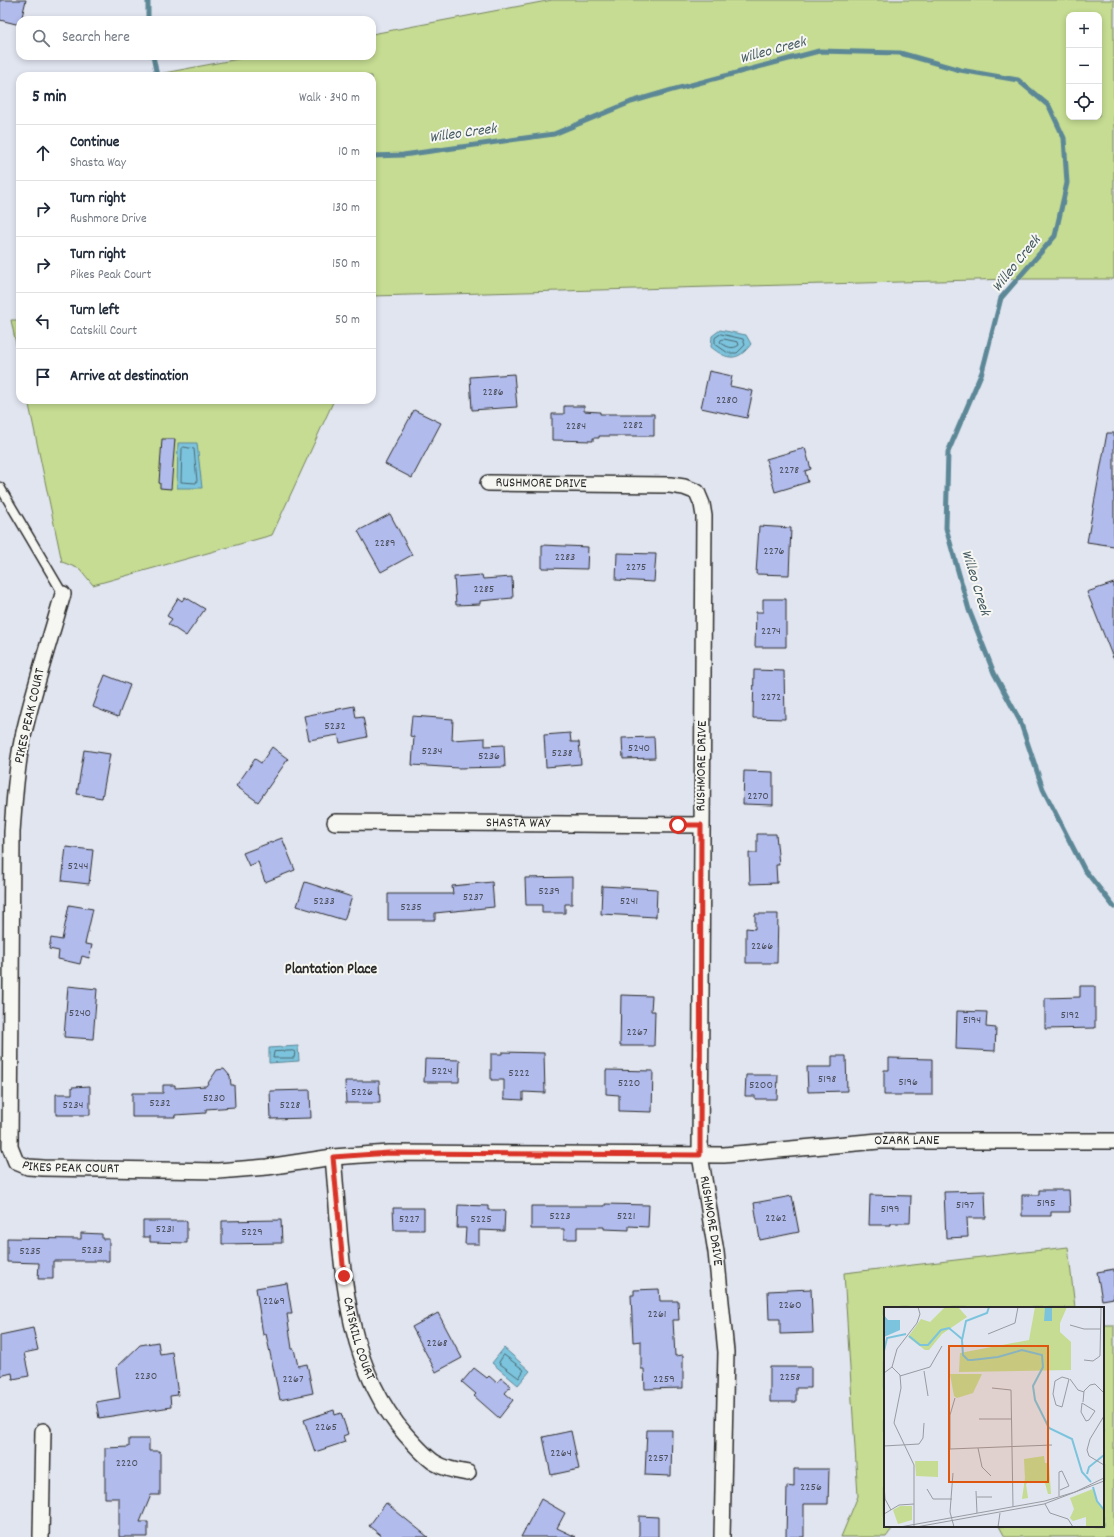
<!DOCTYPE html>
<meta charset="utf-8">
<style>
:root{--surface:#fff;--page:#f2f2f3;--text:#1f2937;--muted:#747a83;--line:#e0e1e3}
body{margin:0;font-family:Dekko,sans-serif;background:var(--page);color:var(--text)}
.controls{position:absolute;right:12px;top:12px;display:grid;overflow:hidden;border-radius:8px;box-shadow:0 2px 6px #0003}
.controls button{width:36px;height:36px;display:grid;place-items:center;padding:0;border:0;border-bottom:1px solid var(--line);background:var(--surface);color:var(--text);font:20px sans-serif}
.stop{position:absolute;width:12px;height:12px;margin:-9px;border:3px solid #d93025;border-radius:50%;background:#fff}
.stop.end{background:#d93025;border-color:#fff;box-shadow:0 1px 4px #0008}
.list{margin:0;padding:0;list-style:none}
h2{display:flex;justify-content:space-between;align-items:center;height:52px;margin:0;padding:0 16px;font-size:17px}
h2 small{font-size:13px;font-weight:400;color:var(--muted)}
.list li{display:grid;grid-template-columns:26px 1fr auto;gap:12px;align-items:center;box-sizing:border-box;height:56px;padding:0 16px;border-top:1px solid var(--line)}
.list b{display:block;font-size:15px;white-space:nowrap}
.list p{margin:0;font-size:13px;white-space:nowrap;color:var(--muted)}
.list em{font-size:13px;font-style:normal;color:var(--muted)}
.icon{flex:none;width:22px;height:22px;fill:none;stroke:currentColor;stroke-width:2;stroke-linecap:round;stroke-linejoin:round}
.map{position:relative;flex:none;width:1114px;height:1537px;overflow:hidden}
.search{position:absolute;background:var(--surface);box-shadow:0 2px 6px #0003;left:16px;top:16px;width:360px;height:44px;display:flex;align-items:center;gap:10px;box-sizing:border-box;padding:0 14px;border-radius:12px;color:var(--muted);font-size:15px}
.panel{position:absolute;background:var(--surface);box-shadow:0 2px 6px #0003;left:16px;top:72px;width:360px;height:332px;border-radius:12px}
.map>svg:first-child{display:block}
.green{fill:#c5dc92;stroke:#78845e;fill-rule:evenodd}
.water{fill:#7cc4dd;stroke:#5c8796}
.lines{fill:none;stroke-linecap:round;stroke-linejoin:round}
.shore{stroke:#4b6872;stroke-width:1}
.stream{stroke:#5c8796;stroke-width:5}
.building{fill:#b1bced;stroke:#2b2b2b}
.service-casing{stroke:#2b2b2b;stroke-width:11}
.minor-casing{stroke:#2b2b2b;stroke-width:18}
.service{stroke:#f6f6f2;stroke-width:8}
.minor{stroke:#f6f6f2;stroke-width:15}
.route{stroke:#d93025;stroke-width:5}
.labels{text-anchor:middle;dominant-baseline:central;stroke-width:4;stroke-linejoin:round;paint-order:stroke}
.number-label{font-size:12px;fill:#4c4f5c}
.street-label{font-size:14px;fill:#2b2b2b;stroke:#f6f6f2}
.water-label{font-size:15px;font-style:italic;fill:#435960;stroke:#f6f6f2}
.neighbourhood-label{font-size:15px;font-weight:bold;fill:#2b2b2b;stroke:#f6f6f2}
.inset-river{fill:none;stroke:#7cc4dd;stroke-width:2}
.inset-road{fill:none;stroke:#989ba1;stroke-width:1}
.view{fill:#df570e;fill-opacity:0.15;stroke:#df570e;stroke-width:2}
.inset-edge{fill:none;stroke:#2b2b2b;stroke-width:2}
</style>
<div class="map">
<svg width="1114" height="1537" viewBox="0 0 1114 1537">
<rect width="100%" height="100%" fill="#e1e5f0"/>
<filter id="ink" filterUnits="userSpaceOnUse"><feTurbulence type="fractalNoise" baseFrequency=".025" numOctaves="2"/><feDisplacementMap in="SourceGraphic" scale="8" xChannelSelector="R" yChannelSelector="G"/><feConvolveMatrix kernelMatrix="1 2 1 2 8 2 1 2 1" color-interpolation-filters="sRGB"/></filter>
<g filter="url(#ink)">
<!-- green -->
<g class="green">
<path d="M 552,0 L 1114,0 L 1114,279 L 1013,279 L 372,296 L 372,76 L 148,76 L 254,56 L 372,56 L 372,34 ZM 1069,15 L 1099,15 L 1099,117 L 1069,117 Z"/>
<path d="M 11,320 L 20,320 L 20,363 Z"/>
<path d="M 28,400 L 334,400 L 272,535 L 93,585 L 80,569 L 62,562 Z"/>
<path d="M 1068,1247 L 1075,1308 L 885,1308 L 885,1526 L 894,1526 L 886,1537 L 841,1537 L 858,1496 L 844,1273 Z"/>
<path d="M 1103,1325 L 1114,1325 L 1114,1537 L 1005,1537 L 999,1526 L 1103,1526 Z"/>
</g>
<!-- water -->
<g class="water">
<path d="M 720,330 L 746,335 L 751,344 C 738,362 727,360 711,347 L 712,336 Z"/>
<path d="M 178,443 L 197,443 L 202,488 L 177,488 Z"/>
<path d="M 298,1046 L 299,1061 L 269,1063 L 269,1048 Z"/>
<path d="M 504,1348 L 530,1371 L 518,1385 L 492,1363 Z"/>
</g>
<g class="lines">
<!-- shore -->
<g class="shore">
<path d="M 721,334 L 743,339 L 745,345 L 737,353 L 728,353 L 715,344 L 715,338 Z"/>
<path d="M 724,339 L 738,342 L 739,345 C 733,350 726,347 720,342 L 721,340 Z"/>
<path d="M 184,447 L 194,449 L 197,481 L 196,483 L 181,482 L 182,449 Z"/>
<path d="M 293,1051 L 295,1052 L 294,1058 L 273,1058 L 274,1052 Z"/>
<path d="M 504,1355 L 524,1370 L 519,1378 L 499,1363 Z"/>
</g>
<!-- stream -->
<g class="stream">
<path d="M 148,20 L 148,0"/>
<path d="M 153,56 L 157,76"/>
<path d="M 372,156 L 403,155 L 554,134 L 631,102 L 672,90 L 819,51 L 900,53 L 960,70 L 1018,80 L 1049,106 L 1064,138 L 1067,183 L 1055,236 L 1001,298 L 982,372 L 948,452 L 946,528 L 969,610 L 994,673 L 1020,721 L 1043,789 L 1084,869 L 1114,907"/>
</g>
</g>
<!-- building -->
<g class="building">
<path d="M 0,0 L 26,0 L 20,25 L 0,20 Z"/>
<path d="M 709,371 L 732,376 L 730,386 L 753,391 L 747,418 L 701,408 Z"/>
<path d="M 514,374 L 517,407 L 472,410 L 470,377 Z"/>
<path d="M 564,406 L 584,406 L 584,411 L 600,412 L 600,414 L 654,414 L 654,436 L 599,436 L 599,438 L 593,438 L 593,441 L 552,440 L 552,414 L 564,414 Z"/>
<path d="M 414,410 L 441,423 L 412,478 L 385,464 Z"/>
<path d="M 1107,433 L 1114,433 L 1114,546 L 1087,542 Z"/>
<path d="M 162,439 L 175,439 L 171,489 L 160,488 L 160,483 L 159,483 Z"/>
<path d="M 805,448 L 811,469 L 805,471 L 808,482 L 775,492 L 766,459 Z"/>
<path d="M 390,514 L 412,555 L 381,572 L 358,531 Z"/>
<path d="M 759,526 L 791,528 L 789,575 L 756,574 Z"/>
<path d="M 542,545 L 588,547 L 587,569 L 542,568 Z"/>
<path d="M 617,553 L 656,554 L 654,582 L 616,580 Z"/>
<path d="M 482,575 L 483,579 L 512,577 L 513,598 L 480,601 L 480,604 L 456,605 L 454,577 Z"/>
<path d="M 1114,583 L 1114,658 L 1113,658 L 1087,592 Z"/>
<path d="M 185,597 L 205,609 L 186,636 L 168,624 L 172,619 L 167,616 L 178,598 L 182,601 Z"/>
<path d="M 763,599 L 786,599 L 786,647 L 755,647 L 756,612 L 763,612 Z"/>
<path d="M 754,670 L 784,671 L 785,719 L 753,718 Z"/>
<path d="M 105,675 L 130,685 L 118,717 L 93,707 Z"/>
<path d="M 354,706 L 356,718 L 363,717 L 367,737 L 340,743 L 338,735 L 309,740 L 304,716 Z"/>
<path d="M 412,716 L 453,719 L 452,740 L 485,738 L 485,746 L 504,745 L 505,767 L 458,768 L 412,765 L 414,737 L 410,736 Z"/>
<path d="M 570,733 L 571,742 L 579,742 L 581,764 L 546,767 L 544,735 Z"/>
<path d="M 654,737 L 655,758 L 623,759 L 622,738 Z"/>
<path d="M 272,747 L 288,759 L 258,802 L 236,786 L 255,759 L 261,763 Z"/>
<path d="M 84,750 L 110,754 L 102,798 L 77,794 Z"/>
<path d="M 744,771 L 773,772 L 773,805 L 743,804 Z"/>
<path d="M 757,834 L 776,834 L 779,865 L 776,865 L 777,883 L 750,884 L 749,853 L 757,853 Z"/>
<path d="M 282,838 L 295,870 L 265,882 L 258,862 L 249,866 L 243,853 Z"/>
<path d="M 66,847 L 93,850 L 89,884 L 62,881 Z"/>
<path d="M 572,877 L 572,904 L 565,904 L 565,913 L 542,913 L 542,905 L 526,905 L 525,878 Z"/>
<path d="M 305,882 L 352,897 L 344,920 L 297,906 Z"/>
<path d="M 492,882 L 494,907 L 435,913 L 435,920 L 388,920 L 388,894 L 453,894 L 452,886 Z"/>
<path d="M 602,886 L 657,889 L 656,917 L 601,914 Z"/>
<path d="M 69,905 L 93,909 L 85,944 L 92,945 L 89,958 L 82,956 L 80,964 L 58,959 L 59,951 L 49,949 L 51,938 L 62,940 Z"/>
<path d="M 755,914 L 778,914 L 777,963 L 746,963 L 746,928 L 755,929 Z"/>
<path d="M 68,986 L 97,989 L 93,1039 L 64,1037 Z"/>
<path d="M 1080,986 L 1095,986 L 1095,1028 L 1045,1029 L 1045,998 L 1080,997 Z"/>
<path d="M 621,995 L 652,996 L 651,1011 L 655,1011 L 654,1046 L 620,1046 Z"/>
<path d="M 957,1011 L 987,1012 L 986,1027 L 996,1028 L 995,1051 L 956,1049 Z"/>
<path d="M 502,1052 L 544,1053 L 545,1093 L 523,1092 L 523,1100 L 504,1099 L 504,1080 L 491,1080 L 491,1054 L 502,1054 Z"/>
<path d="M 832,1056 L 846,1056 L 847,1091 L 808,1092 L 807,1067 L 832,1067 Z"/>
<path d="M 889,1058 L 932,1059 L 932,1095 L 884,1095 L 884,1070 L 889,1070 Z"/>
<path d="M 425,1059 L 460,1060 L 459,1082 L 424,1082 Z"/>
<path d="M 224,1069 L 230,1076 L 231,1085 L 234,1085 L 235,1107 L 206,1109 L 206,1113 L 175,1115 L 175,1117 L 132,1117 L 132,1093 L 163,1093 L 163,1085 L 175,1085 L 175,1088 L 206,1086 L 217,1070 Z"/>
<path d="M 606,1070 L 653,1071 L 652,1112 L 619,1111 L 619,1095 L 606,1094 Z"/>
<path d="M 746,1075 L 778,1075 L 777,1099 L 755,1099 L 755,1096 L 745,1096 Z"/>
<path d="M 345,1081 L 379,1081 L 380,1103 L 346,1103 Z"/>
<path d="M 90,1086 L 90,1115 L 56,1115 L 56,1094 L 72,1094 L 72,1087 Z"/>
<path d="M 310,1090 L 311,1118 L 271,1119 L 270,1091 Z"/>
<path d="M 1039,1190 L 1069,1190 L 1070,1212 L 1051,1212 L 1051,1216 L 1022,1216 L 1022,1195 L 1039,1195 Z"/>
<path d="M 985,1191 L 986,1218 L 967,1218 L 968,1237 L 946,1238 L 944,1192 Z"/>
<path d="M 870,1195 L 911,1196 L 910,1223 L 891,1223 L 891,1225 L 869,1225 Z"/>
<path d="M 792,1196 L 799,1232 L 760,1240 L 754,1203 Z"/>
<path d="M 605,1204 L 649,1205 L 648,1227 L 629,1226 L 629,1230 L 604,1229 L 604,1227 L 577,1227 L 577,1239 L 564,1239 L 564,1229 L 531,1229 L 531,1206 L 605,1206 Z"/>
<path d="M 458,1205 L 488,1206 L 488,1210 L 505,1210 L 504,1231 L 479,1230 L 479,1244 L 465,1244 L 466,1228 L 457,1228 Z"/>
<path d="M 393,1208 L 424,1208 L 424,1230 L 394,1230 Z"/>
<path d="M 281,1220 L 282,1243 L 222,1244 L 222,1221 Z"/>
<path d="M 143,1221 L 187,1221 L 187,1243 L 150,1242 L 150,1237 L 143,1237 Z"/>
<path d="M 81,1233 L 102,1234 L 102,1239 L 109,1239 L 109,1261 L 53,1261 L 53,1279 L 38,1279 L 39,1263 L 7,1262 L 7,1238 L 81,1239 Z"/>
<path d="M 1114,1269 L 1114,1298 L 1102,1300 L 1097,1272 Z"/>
<path d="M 287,1283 L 292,1314 L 287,1314 L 292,1349 L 294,1349 L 298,1366 L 307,1364 L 313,1393 L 280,1400 L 266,1334 L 263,1335 L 256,1288 Z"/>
<path d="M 659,1289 L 660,1301 L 678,1301 L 679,1320 L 673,1320 L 675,1356 L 683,1355 L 683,1388 L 645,1389 L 644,1369 L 641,1369 L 641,1341 L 633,1342 L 631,1295 L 634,1295 L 634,1290 Z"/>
<path d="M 811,1289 L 813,1333 L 780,1334 L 780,1319 L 769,1319 L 768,1291 Z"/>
<path d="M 438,1313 L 462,1358 L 436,1372 L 412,1327 Z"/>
<path d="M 33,1328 L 38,1350 L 24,1353 L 29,1376 L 13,1379 L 12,1373 L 0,1376 L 0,1335 Z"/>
<path d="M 158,1342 L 160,1354 L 172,1352 L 178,1395 L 170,1396 L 171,1407 L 99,1418 L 96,1402 L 120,1398 L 116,1368 L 140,1345 Z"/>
<path d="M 770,1367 L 811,1367 L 811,1388 L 796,1388 L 796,1402 L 770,1402 Z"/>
<path d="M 474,1368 L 487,1378 L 489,1376 L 497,1383 L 501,1378 L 511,1386 L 505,1393 L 513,1400 L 499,1418 L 474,1396 L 476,1394 L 462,1382 Z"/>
<path d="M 334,1410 L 335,1415 L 341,1413 L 348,1434 L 343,1436 L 345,1442 L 315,1452 L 304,1420 Z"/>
<path d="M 647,1430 L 672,1430 L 671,1476 L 645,1475 Z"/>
<path d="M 571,1431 L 579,1469 L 551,1475 L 543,1437 Z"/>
<path d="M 129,1439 L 149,1439 L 149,1451 L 160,1451 L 160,1495 L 151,1495 L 140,1522 L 148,1522 L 148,1537 L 119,1537 L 119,1498 L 105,1498 L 105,1448 L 129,1447 Z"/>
<path d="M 794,1469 L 829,1469 L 828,1504 L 804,1504 L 804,1537 L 786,1537 L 787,1486 L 794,1487 Z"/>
<path d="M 541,1499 L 565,1513 L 557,1528 L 576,1537 L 521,1537 Z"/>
<path d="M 386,1503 L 428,1537 L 383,1537 L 369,1526 Z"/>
<path d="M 639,1516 L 658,1517 L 658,1537 L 639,1537 Z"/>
</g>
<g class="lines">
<!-- service casing -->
<g class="service-casing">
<path id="service" d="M 0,487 L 63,594"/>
</g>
<!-- minor casing -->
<g class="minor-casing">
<g id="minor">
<path id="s1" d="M 488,483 L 670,485 L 684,487 L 697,492 L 702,504 L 704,516 L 700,1155 L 716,1252 L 726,1352 L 722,1537"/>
<path id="s2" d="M 63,594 C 49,643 33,691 22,741 C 16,771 14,801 12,832 L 10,1147 L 16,1162 L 28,1167 L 43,1168 L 218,1171 L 267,1167 L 333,1157 L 389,1153 L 724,1155 L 879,1141 L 1114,1141"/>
<path id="s3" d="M 335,822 L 701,825"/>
<path id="s4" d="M 333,1157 C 342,1251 340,1361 406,1435 C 429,1460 434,1468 468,1473"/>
<path d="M 41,1537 L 43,1431"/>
</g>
</g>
<!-- service -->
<use href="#service" class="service"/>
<!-- minor -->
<use href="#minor" class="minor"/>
</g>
</g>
<g class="lines" filter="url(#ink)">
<!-- route -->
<path class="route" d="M 344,1276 L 333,1157 L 389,1153 L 700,1155 L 701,825 L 678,825"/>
</g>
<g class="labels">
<!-- number labels -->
<g class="number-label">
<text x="493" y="392">2286</text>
<text x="727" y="400">2280</text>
<text x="633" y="425">2282</text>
<text x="576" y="426">2284</text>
<text x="789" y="470">2278</text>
<text x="385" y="543">2289</text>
<text x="774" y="551">2276</text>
<text x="565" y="557">2283</text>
<text x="636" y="567">2275</text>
<text x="484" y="589">2285</text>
<text x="771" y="631">2274</text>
<text x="771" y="697">2272</text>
<text x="335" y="726">5232</text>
<text x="639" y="748">5240</text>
<text x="432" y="751">5234</text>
<text x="562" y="753">5238</text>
<text x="489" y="756">5236</text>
<text x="758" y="796">2270</text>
<text x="78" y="866">5244</text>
<text x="549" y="891">5239</text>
<text x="473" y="897">5237</text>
<text x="324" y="901">5233</text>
<text x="629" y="901">5241</text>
<text x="411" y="907">5235</text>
<text x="762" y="946">2266</text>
<text x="80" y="1013">5240</text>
<text x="1070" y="1015">5192</text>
<text x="972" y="1020">5194</text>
<text x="637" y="1032">2267</text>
<text x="442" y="1071">5224</text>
<text x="519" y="1073">5222</text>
<text x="827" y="1079">5198</text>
<text x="908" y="1082">5196</text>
<text x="629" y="1083">5220</text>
<text x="761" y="1085">5200</text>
<text x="362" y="1092">5226</text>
<text x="214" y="1098">5230</text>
<text x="160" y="1103">5232</text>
<text x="73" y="1105">5234</text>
<text x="290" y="1105">5228</text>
<text x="1046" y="1203">5195</text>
<text x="965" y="1205">5197</text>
<text x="890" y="1209">5199</text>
<text x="560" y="1216">5223</text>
<text x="626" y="1216">5221</text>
<text x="776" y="1218">2262</text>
<text x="409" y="1219">5227</text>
<text x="481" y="1219">5225</text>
<text x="165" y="1229">5231</text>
<text x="252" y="1232">5229</text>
<text x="92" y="1250">5233</text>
<text x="30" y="1251">5235</text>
<text x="274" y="1301">2269</text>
<text x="790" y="1305">2260</text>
<text x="657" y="1314">2261</text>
<text x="437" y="1343">2268</text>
<text x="146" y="1376">2230</text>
<text x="790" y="1377">2258</text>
<text x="293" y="1379">2267</text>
<text x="664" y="1379">2259</text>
<text x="326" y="1427">2265</text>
<text x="561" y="1453">2264</text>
<text x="658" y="1458">2257</text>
<text x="127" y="1463">2220</text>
<text x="811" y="1487">2256</text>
</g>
<!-- street labels -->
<g class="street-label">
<text stroke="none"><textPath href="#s1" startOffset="53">RUSHMORE DRIVE</textPath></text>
<text transform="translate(30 716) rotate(-77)">PIKES PEAK COURT</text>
<text transform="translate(702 766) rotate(-89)">RUSHMORE DRIVE</text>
<text stroke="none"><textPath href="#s3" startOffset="183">SHASTA WAY</textPath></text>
<text stroke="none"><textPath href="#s2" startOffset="1469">OZARK LANE</textPath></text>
<text stroke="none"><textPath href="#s2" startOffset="631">PIKES PEAK COURT</textPath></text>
<text stroke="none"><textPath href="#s1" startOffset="941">RUSHMORE DRIVE</textPath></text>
<text stroke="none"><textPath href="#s4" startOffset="184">CATSKILL COURT</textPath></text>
</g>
<!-- water labels -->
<g class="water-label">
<text transform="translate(773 51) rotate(-15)">Willeo Creek</text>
<text transform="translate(463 134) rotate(-8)">Willeo Creek</text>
<text transform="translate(1017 264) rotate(-51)">Willeo Creek</text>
<text transform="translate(975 583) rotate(73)">Willeo Creek</text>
</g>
<!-- neighbourhood labels -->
<g class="neighbourhood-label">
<text x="331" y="970">Plantation Place</text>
</g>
</g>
<!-- overview -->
<g transform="translate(884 1307)">
<rect width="220" height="220" fill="#e1e5f0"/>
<path d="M 61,0 L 74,0 L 83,10 L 58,27 L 45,43 L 41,43 L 24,30 L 37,12 L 46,15 ZM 151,0 L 183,0 L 176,16 L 176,25 L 187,35 L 187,63 L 75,65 L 76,46 L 145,33 ZM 66,67 L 98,67 L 89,86 L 73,91 L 70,89 ZM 160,149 L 161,156 L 165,156 L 167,187 L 164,187 L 161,176 L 145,174 L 142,177 L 144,191 L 138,192 L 141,171 L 140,152 ZM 31,154 L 54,154 L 54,170 L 32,169 ZM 209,182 L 213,194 L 220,203 L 220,220 L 202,220 L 202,210 L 189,214 L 186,211 L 190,202 L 186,191 ZM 16,199 L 28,199 L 28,213 L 14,217 L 9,203 Z" fill="#c5dc92"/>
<path d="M 161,0 L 168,0 L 168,14 L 160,14 ZM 0,8 L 4,13 L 16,13 L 16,23 L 0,30 Z" fill="#7cc4dd"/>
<path class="inset-river" d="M 105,0 L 103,6 L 82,14 L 78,33 L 79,48 L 84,53 L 88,53 L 114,50 L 138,43 L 158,48 L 159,60 L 149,79 L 151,93 L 165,121 L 188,132 L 198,165 L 207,175M 25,29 L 36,38 L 44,38 L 57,23 L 65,21 L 78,32M 0,44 L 3,31 L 22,27M 203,167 L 205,160 L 220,148M 209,180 L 213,194 L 220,203"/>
<path class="inset-road" d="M 186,18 L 200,22 L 217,22M 104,27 L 131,16 L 134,0M 200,53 L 209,54 L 216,49 L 217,0M 8,60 L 16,68 L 17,81 L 10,116 L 30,158 L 30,220M 40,64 L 44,89M 0,66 L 8,60 L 13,42 L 33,16 L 36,7 L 34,0M 16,69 L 46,60 L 58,39M 178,70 L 185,72 L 178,100 L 172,98 L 169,87 L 171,74 ZM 186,72 L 194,83 L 200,85M 108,81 L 127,83 L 129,200M 71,91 L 66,108 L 66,142 L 168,138M 199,95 L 200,84 L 206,78 L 211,77 L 220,86M 198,96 L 211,104 L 205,113 L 202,114 L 197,105 ZM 220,109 L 206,132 L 203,143 L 205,149 L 220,158M 95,112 L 127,112M 0,139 L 35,137 L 39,131 L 40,116M 94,141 L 98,160 L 107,169M 69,166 L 66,205 L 70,220M 0,177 L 1,192 L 7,203M 43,182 L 49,192 L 68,192M 92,184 L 93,206M 175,189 L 175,165 L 178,164 L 185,179 L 176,183M 93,190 L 108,190M 161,197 L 166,206 L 184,212 L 189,220M 0,207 L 15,198 L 30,197M 16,220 L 161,194 L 191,185 L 220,171M 32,220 L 160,197 L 220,174M 114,220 L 116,206"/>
<path class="view" d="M 65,39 L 164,39 L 164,175 L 65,175 Z"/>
<rect width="220" height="220" class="inset-edge"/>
</g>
</svg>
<div class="controls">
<button>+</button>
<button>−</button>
<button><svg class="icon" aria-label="locate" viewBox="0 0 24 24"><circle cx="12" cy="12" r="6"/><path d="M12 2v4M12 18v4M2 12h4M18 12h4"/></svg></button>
</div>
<div class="stop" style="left:678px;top:825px"></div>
<div class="stop end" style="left:344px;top:1276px"></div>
<div class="search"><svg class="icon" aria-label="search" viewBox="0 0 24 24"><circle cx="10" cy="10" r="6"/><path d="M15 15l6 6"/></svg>Search here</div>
<section class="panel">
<h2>5 min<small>Walk · 340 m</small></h2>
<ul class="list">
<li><svg class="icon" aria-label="ahead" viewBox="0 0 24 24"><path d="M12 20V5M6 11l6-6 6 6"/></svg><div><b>Continue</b><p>Shasta Way</p></div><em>10 m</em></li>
<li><svg class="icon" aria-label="right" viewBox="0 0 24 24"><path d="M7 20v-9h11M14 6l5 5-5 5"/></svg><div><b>Turn right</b><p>Rushmore Drive</p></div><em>130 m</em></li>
<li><svg class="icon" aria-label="right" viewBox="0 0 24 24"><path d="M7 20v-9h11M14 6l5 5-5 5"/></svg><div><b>Turn right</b><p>Pikes Peak Court</p></div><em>150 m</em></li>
<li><svg class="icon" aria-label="left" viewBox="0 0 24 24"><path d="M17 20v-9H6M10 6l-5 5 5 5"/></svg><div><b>Turn left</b><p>Catskill Court</p></div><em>50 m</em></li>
<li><svg class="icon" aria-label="arrive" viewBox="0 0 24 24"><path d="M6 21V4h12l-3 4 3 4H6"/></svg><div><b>Arrive at destination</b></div></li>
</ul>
</section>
</div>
